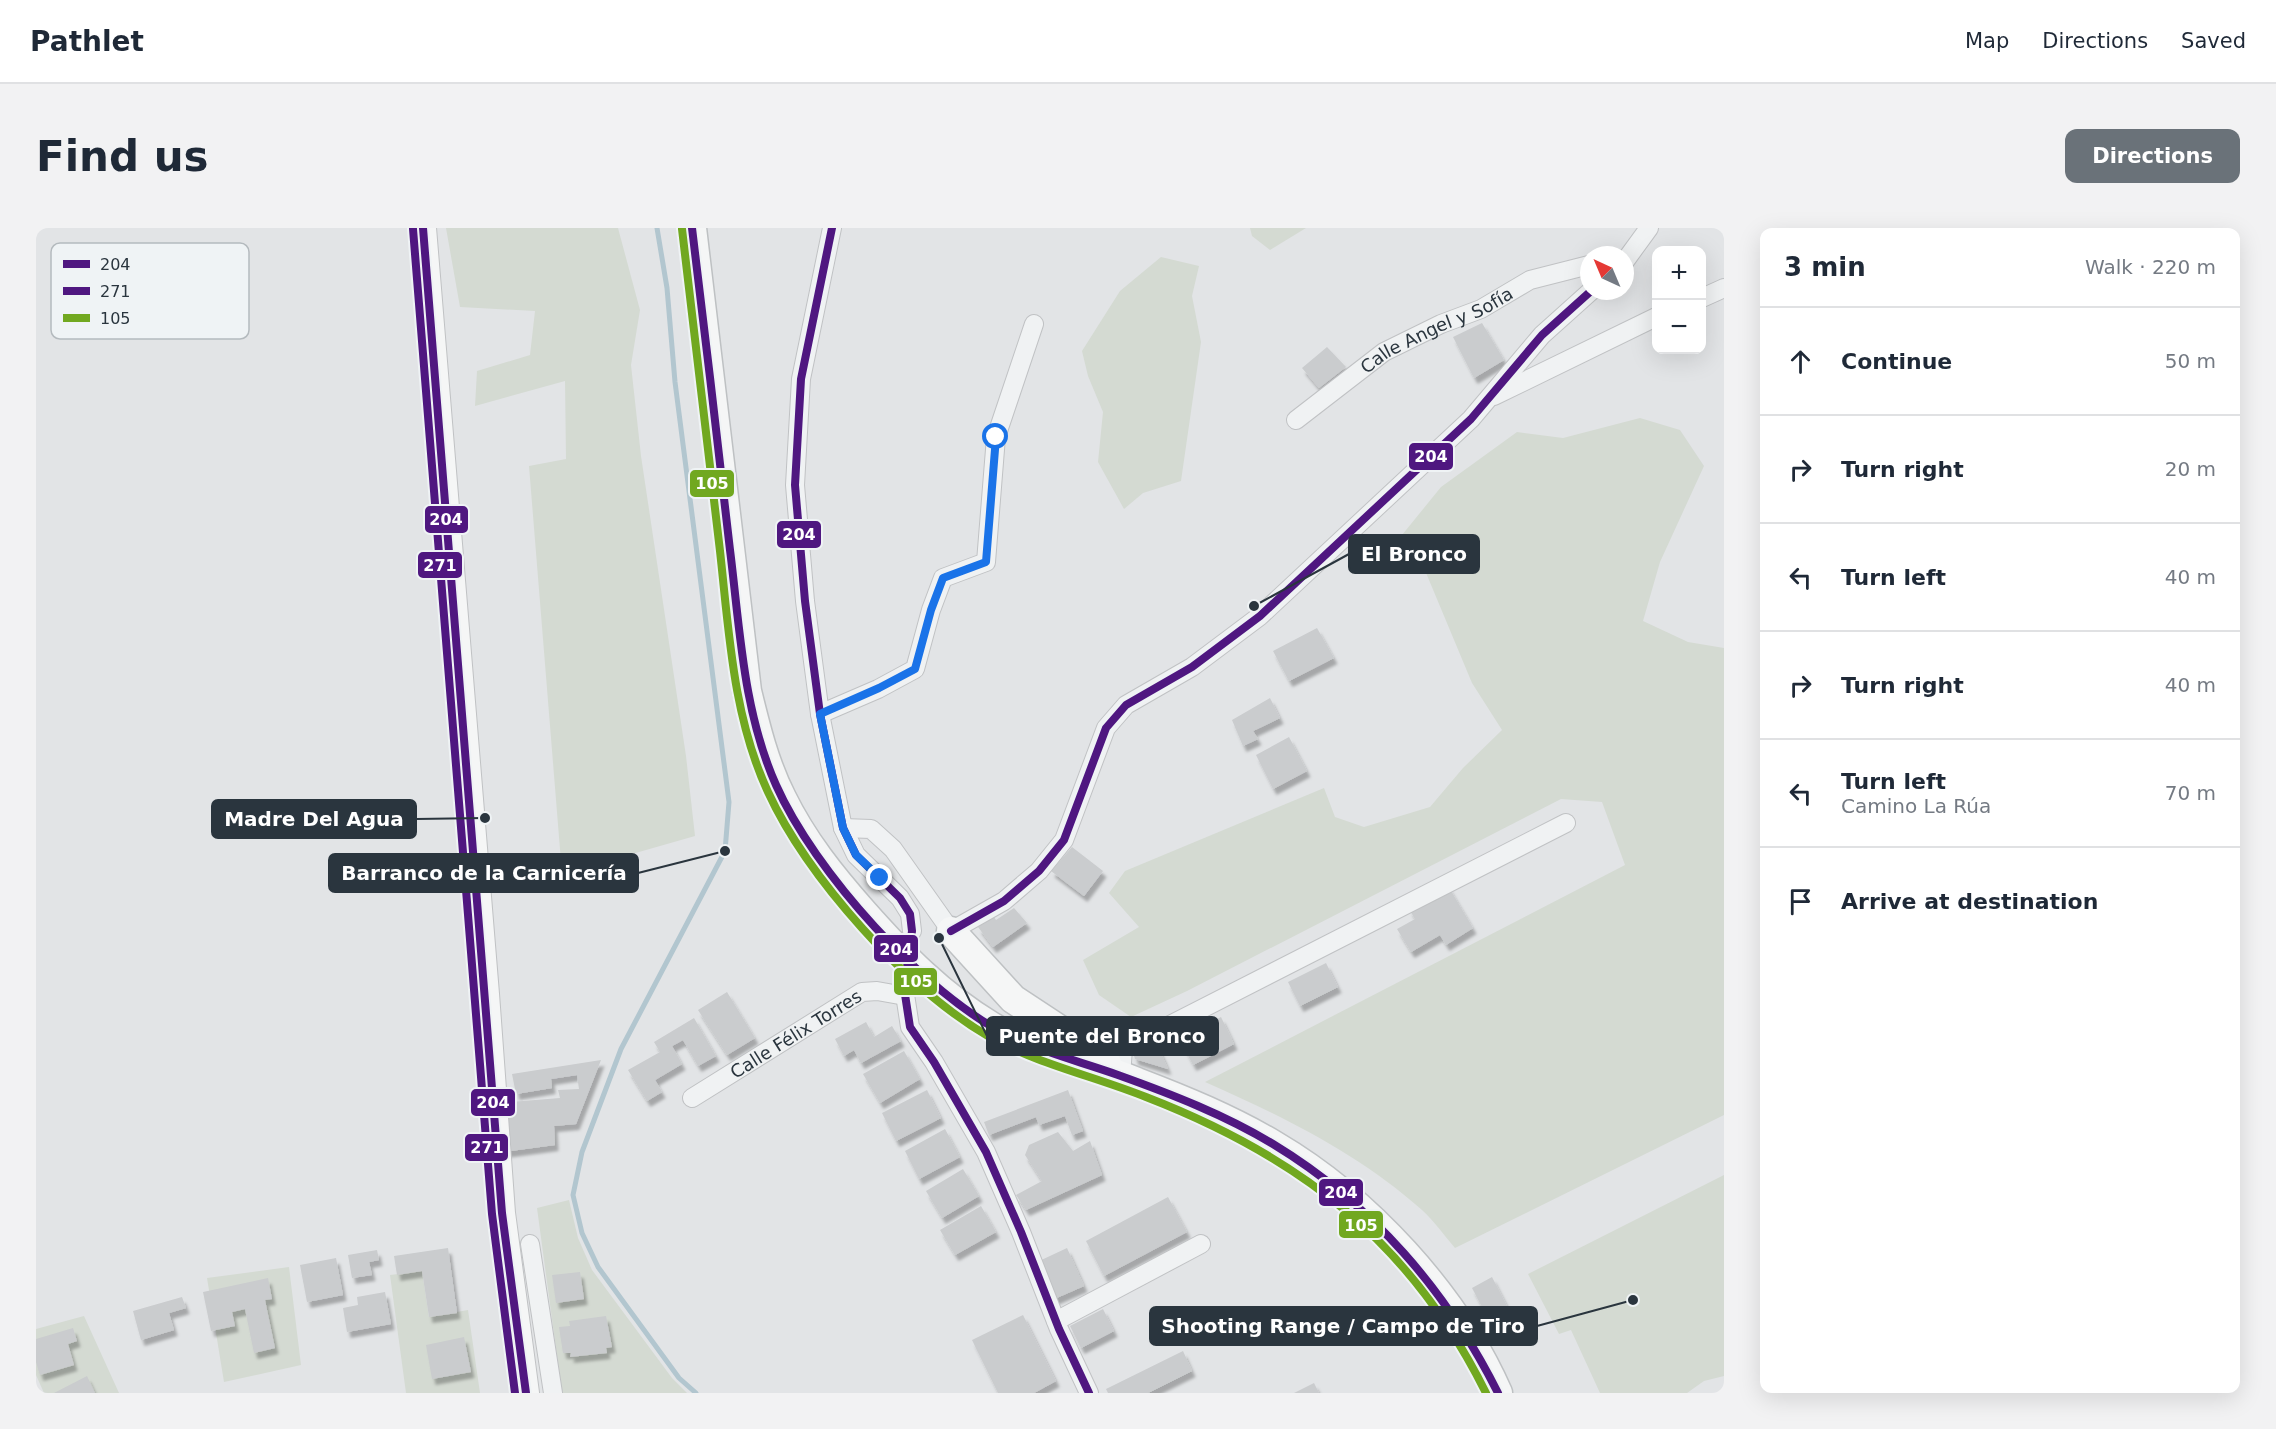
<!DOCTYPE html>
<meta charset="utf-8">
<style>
:root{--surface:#fff;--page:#f2f2f3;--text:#1f2937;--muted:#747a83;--line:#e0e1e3;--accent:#6a7279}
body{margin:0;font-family:"DejaVu Sans",sans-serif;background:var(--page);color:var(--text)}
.controls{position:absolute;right:18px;top:18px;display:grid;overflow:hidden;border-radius:12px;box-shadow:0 6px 24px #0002}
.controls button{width:54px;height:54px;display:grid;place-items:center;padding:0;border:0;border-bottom:2px solid var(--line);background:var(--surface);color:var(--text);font:30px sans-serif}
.compass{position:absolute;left:1544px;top:18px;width:54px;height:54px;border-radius:50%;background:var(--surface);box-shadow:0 6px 24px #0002;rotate:316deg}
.stop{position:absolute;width:18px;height:18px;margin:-14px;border:4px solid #1a73e8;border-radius:50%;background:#fff}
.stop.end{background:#1a73e8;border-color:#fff;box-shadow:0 2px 6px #0008}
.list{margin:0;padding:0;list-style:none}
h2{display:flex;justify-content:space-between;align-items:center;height:78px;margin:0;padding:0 24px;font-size:26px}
h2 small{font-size:20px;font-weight:400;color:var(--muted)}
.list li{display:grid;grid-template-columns:39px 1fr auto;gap:18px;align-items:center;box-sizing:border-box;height:108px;padding:0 24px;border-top:2px solid var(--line)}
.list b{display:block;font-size:22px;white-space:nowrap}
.list p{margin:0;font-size:20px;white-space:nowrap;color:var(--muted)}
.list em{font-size:20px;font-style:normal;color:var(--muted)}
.icon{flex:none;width:33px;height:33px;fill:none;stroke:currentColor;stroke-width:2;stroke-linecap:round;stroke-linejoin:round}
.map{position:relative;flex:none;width:1688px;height:1165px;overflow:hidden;border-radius:12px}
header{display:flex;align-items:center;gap:36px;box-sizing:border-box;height:84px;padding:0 30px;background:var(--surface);border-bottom:2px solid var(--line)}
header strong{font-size:28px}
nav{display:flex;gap:33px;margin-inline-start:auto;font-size:21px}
.intro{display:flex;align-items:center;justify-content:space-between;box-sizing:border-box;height:144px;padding:0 36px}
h1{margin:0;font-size:42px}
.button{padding:15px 27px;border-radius:12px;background:var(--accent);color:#fff;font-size:21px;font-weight:700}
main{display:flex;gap:36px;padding:0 36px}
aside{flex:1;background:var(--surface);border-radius:12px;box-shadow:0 6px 24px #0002}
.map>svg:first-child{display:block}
.green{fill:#d4dad2}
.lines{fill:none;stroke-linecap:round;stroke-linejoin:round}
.stream{stroke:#b2c6cf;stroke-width:5}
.building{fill:#caccce;filter:url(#shadow)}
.street-casing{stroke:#c0c2c4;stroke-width:20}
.secondary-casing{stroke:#c0c2c4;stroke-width:28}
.primary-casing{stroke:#bec1c3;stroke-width:31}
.street{stroke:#f0f2f3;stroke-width:18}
.secondary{stroke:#f5f6f6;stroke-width:26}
.primary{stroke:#f5f6f6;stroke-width:28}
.bus-1-casing{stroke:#eff3f5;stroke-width:12}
.bus-2-casing{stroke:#eff3f5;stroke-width:12}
.bus-3-casing{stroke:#eff3f5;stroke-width:12}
.bus-1{stroke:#4f1780;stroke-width:8}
.bus-2{stroke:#4f1780;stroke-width:8}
.bus-3{stroke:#71a820;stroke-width:8}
.route{stroke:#1a73e8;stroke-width:8}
.labels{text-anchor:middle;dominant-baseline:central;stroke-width:6;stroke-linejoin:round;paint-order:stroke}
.street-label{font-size:18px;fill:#2a353e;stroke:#eff3f5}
.key{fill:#eff3f5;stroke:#b4babe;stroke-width:1.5}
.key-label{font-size:16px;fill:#2a353e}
.leader{fill:none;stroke:#2a353e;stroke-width:2}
.callout-dot{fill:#2a353e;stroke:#eff3f5;stroke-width:2}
.callout{fill:#2a353e;stroke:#2a353e;stroke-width:2}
.callout-label{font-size:20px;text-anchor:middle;font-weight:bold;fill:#fff}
.line-badge{stroke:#eff3f5;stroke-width:2}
.badge-label{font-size:16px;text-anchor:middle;font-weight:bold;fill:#fff}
</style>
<header>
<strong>Pathlet</strong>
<nav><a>Map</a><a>Directions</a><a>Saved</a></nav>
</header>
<div class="intro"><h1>Find us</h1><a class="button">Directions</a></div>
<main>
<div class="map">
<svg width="1688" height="1165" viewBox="0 0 1688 1165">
<defs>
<filter id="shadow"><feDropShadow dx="3.5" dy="6" stdDeviation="1.5" flood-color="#0004"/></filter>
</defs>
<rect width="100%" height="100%" fill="#e2e4e6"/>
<!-- green -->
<g class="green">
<path d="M 410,0 L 582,0 L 604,82 L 595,137 L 605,228 L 650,528 L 659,608 L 526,646 L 493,238 L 530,231 L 529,153 L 439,178 L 441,143 L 494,127 L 499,83 L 424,79 Z"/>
<path d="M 1214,0 L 1270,0 L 1234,22 L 1216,8 Z"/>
<path d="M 1125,29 L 1163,38 L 1156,68 L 1165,114 L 1145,253 L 1107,265 L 1088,281 L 1062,234 L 1067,184 L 1052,148 L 1046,123 L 1084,63 Z"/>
<path d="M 1604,190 L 1644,202 L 1668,238 L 1624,334 L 1607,393 L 1652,414 L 1688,420 L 1688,887 L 1419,1020 C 1408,1007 1398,993 1386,982 C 1322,925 1246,888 1169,854 L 1589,637 L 1566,574 L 1525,571 L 1151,763 L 1095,789 L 1063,767 L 1047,732 L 1103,699 L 1073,665 L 1089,643 L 1288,560 L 1299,589 L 1328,599 L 1394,579 L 1427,540 L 1466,502 L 1436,455 L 1388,340 L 1366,307 L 1405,259 L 1481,204 L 1527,210 Z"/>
<path d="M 1688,947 L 1688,1148 L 1668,1153 L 1651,1165 L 1564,1165 L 1535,1102 L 1523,1106 L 1492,1046 Z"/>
<path d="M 533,972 L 542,1010 L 556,1042 L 636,1150 L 651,1165 L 526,1165 L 501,980 Z"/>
<path d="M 253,1039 L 265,1137 L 188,1154 L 171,1050 Z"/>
<path d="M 386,1043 L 393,1089 L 432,1082 L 444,1165 L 370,1165 L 354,1047 Z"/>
<path d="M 48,1088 L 83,1165 L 8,1165 L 0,1147 L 0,1101 Z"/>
</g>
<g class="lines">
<!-- stream -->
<path class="stream" d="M 621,0 L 631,60 L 639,154 L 693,574 L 689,623 L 585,821 L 546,924 L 537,967 L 546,1005 L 562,1039 L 643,1150 L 660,1165"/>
</g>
<!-- building -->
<g class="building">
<path d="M 1446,95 L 1468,132 L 1438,150 L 1417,109 Z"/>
<path d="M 1291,119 L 1310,139 L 1283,160 L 1266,140 Z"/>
<path d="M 1281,400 L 1298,430 L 1253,453 L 1237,423 Z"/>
<path d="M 1234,470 L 1244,490 L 1217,503 L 1222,511 L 1207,518 L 1196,492 Z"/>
<path d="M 1253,509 L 1271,543 L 1237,561 L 1220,527 Z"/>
<path d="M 1036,619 L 1067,643 L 1048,668 L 1015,643 Z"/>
<path d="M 1412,658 L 1437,700 L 1410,717 L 1404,707 L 1375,724 L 1361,701 L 1379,691 L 1373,681 Z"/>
<path d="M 978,680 L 991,695 L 957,719 L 942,699 L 958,689 L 960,692 Z"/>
<path d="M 1290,735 L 1302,759 L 1264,778 L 1252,754 Z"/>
<path d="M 691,764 L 719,810 L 691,827 L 662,782 Z"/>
<path d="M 1185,789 L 1198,816 L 1157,837 L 1143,810 Z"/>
<path d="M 658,790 L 680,828 L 662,838 L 647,812 L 636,818 L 646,836 L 619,852 L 626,864 L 611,873 L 592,842 L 624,824 L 618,814 Z"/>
<path d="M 830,794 L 838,809 L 856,798 L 865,813 L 825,835 L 818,822 L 808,828 L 799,811 Z"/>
<path d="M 1120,814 L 1132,841 L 1099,831 L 1097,824 Z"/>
<path d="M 868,823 L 884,851 L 844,875 L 827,846 Z"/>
<path d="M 565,832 L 540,896 L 518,898 L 519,917 L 467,924 L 462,875 L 524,870 L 522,862 L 543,861 L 541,847 L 515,851 L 516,860 L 480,866 L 476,846 Z"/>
<path d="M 891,862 L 905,890 L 860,913 L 846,885 Z"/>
<path d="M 1032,862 L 1047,903 L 1036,907 L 1029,888 L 1003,897 L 1000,889 L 953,907 L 948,894 Z"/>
<path d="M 909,901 L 924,929 L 883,951 L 869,923 Z"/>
<path d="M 1022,904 L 1037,923 L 1054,913 L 1066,947 L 990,982 L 980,967 L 1006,953 L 989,927 L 993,917 Z"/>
<path d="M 927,941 L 943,968 L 906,990 L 890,963 Z"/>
<path d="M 1132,969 L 1151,1004 L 1068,1048 L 1050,1013 Z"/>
<path d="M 945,978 L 960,1004 L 919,1027 L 904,1002 Z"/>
<path d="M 412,1020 L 421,1085 L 393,1089 L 386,1043 L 361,1047 L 358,1028 Z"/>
<path d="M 1031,1020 L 1048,1058 L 1016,1072 L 999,1035 Z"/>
<path d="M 341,1022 L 343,1032 L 333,1034 L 336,1047 L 316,1050 L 312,1027 Z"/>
<path d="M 300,1030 L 307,1067 L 271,1074 L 264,1037 Z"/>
<path d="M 544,1044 L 548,1071 L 520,1075 L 516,1047 Z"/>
<path d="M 1456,1049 L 1475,1086 L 1455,1096 L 1436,1060 Z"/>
<path d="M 232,1050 L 236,1071 L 229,1072 L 239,1120 L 218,1125 L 209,1081 L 196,1084 L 199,1098 L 175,1103 L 167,1064 Z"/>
<path d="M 349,1064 L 355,1096 L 311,1104 L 307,1080 L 322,1077 L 321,1069 Z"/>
<path d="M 146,1069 L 150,1080 L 133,1085 L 138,1102 L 105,1112 L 97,1083 Z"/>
<path d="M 1067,1081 L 1078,1103 L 1045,1120 L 1034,1098 Z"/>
<path d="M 987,1087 L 1020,1153 L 998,1165 L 962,1165 L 936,1112 Z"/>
<path d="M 570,1088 L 576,1119 L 570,1120 L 571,1125 L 534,1129 L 535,1125 L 527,1125 L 523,1099 L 534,1098 L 533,1093 Z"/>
<path d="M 37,1100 L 41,1113 L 32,1116 L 38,1137 L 4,1147 L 0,1134 L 0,1111 Z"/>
<path d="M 428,1109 L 435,1144 L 396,1151 L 390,1117 Z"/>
<path d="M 1147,1123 L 1156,1143 L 1112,1165 L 1072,1165 L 1070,1161 Z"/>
<path d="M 51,1148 L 59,1165 L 18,1165 Z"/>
<path d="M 1278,1155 L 1283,1165 L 1258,1165 Z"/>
</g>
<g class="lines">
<!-- street casing -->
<g class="street-casing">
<g id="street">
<path d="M 796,0 L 765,151 L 759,257 L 769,373 L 784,486 L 807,600 L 820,627 L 864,670 L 874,686 L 876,703"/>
<path d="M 1589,33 L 1613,0"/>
<path d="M 1666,70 L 1688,60"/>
<path d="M 1458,168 L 1620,89"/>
<path id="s1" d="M 1260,192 L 1348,124 L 1405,96 L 1445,81 L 1494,52 L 1553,37"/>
<path d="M 784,486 L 842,461 L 879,441 L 895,382 L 907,350 L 950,334 L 960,209 L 998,96"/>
<path d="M 807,600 L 835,601 L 857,621 L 915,703 L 968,673 L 1003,643 L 1028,612 L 1070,500 L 1090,477 L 1156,439 L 1224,388 L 1435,191 L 1506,107 L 1555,63"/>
<path d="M 868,760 L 874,799 L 898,834 L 950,924 L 985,1004 L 1023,1101 L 1053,1165"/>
<path d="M 1085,847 L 1087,821 L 1530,595"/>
<path id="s2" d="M 656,870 L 826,764 L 841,763 L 869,768"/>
<path d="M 494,1016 L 517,1165"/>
<path d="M 1020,1093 L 1165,1016"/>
</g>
</g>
<!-- secondary casing -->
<g class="secondary-casing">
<path id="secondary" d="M 387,0 L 450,766 L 466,985 L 490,1165"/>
</g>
<!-- primary casing -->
<g class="primary-casing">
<g id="primary">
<path d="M 656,0 L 711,463 C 720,500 729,537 746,570 C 767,613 796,649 827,684 C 866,728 905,768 955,798 C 1000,825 1053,834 1101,854 C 1148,872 1194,891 1238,917 C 1330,971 1419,1067 1462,1165"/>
<path d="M 915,703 L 977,771 L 1050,819 L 1071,836"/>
</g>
</g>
<!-- street -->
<use href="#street" class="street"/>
<!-- secondary -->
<use href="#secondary" class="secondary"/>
<!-- primary -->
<use href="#primary" class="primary"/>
<!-- bus-1 casing -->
<g class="bus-1-casing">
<g id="bus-1">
<path d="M 387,0 L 466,985 L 490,1165"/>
<path d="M 656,0 C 669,107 682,215 694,322 C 704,401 707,483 740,557 C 778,643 888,766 973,808 C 1008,825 1046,834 1082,847 C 1135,866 1189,887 1237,916 C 1336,976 1411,1063 1462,1165"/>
<path d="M 796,0 L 765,151 L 759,257 L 769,373 L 784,486 L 807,600 L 820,627 L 864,670 L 874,686 L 876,703 L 868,760 L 874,799 L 898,834 L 950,924 L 985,1004 L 1023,1101 L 1053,1165"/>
<path d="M 915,703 L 968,673 L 1003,643 L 1028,612 L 1070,500 L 1090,477 L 1156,439 L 1224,388 L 1435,191 L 1506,107 L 1555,63"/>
</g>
</g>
<!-- bus-2 casing -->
<g class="bus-2-casing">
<path id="bus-2" d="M 377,1 L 456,986 L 479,1165"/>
</g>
<!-- bus-3 casing -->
<g class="bus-3-casing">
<path id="bus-3" d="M 646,1 C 658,109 671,216 684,323 C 693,404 697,489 732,564 C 771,649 871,761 952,808 C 1001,836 1058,848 1110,869 C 1265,929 1375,1014 1450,1165"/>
</g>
<!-- bus-1 -->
<use href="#bus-1" class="bus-1"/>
<!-- bus-2 -->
<use href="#bus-2" class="bus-2"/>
<!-- bus-3 -->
<use href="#bus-3" class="bus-3"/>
</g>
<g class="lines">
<!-- route -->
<path class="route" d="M 844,650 L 820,627 L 807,600 L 784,486 L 843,460 L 879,441 L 895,382 L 907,350 L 950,334 L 960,209"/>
</g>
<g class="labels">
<!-- street labels -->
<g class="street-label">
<text stroke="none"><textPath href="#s1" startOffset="168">Calle Angel y Sofía</textPath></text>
<text stroke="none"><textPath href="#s2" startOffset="122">Calle Félix Torres</textPath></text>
</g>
</g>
<!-- legend -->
<rect x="15" y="15" width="198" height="96" rx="9" class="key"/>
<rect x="27" y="32" width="27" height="8" fill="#4f1780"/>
<rect x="27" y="59" width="27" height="8" fill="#4f1780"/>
<rect x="27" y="86" width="27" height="8" fill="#71a820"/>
<g class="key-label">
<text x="64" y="42">204</text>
<text x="64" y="69">271</text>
<text x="64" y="96">105</text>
</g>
<!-- callouts -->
<path class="leader" d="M1218 378L1313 326M449 590L380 591M689 623L602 645M903 710L951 808M1597 1072L1501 1098"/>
<g class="callout-dot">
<circle cx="1218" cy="378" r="6"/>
<circle cx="449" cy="590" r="6"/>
<circle cx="689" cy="623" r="6"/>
<circle cx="903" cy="710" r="6"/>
<circle cx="1597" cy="1072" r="6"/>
</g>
<g class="callout">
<rect x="1313" y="307" width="130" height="38" rx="6"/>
<rect x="176" y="572" width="204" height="38" rx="6"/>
<rect x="293" y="626" width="309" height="38" rx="6"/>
<rect x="951" y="789" width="231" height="38" rx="6"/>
<rect x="1114" y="1079" width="387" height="38" rx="6"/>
</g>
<g class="callout-label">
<text x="1378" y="333">El Bronco</text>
<text x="278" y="598">Madre Del Agua</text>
<text x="448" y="652">Barranco de la Carnicería</text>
<text x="1066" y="815">Puente del Bronco</text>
<text x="1307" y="1105">Shooting Range / Campo de Tiro</text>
</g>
<g class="line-badge">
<rect x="1372" y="214" width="46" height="29" rx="6" fill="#4f1780"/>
<rect x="653" y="241" width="46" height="29" rx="6" fill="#71a820"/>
<rect x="388" y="277" width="45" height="29" rx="6" fill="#4f1780"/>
<rect x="740" y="292" width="46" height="29" rx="6" fill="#4f1780"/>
<rect x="381" y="323" width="46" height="28" rx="6" fill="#4f1780"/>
<rect x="837" y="706" width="46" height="29" rx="6" fill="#4f1780"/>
<rect x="857" y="739" width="45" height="29" rx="6" fill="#71a820"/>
<rect x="434" y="860" width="46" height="29" rx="6" fill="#4f1780"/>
<rect x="428" y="905" width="45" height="29" rx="6" fill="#4f1780"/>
<rect x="1282" y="950" width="46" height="29" rx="6" fill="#4f1780"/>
<rect x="1302" y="982" width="46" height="29" rx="6" fill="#71a820"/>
</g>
<g class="badge-label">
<text x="1395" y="234">204</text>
<text x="676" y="261">105</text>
<text x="410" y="297">204</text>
<text x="763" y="312">204</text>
<text x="404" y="343">271</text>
<text x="860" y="727">204</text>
<text x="880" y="759">105</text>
<text x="457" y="880">204</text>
<text x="451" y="925">271</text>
<text x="1305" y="970">204</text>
<text x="1325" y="1003">105</text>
</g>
</svg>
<div class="controls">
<button>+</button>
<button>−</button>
</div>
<svg class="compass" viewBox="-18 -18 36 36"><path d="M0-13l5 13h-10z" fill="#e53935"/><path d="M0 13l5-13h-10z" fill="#747a83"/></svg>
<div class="stop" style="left:960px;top:209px"></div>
<div class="stop end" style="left:844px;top:650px"></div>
</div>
<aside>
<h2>3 min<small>Walk · 220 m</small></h2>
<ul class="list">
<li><svg class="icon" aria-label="ahead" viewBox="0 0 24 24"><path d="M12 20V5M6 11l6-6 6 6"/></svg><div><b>Continue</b></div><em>50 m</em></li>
<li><svg class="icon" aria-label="right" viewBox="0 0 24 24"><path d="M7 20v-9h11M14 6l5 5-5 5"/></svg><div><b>Turn right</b></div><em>20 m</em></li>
<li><svg class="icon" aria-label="left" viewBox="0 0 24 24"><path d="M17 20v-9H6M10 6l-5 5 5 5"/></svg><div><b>Turn left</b></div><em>40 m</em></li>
<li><svg class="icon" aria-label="right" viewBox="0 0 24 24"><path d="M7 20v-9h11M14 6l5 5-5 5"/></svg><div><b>Turn right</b></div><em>40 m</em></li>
<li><svg class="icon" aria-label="left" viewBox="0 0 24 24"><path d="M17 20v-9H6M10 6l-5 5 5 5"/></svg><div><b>Turn left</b><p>Camino La Rúa</p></div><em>70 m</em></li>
<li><svg class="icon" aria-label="arrive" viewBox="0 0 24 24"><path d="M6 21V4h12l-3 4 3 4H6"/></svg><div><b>Arrive at destination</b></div></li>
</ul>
</aside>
</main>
